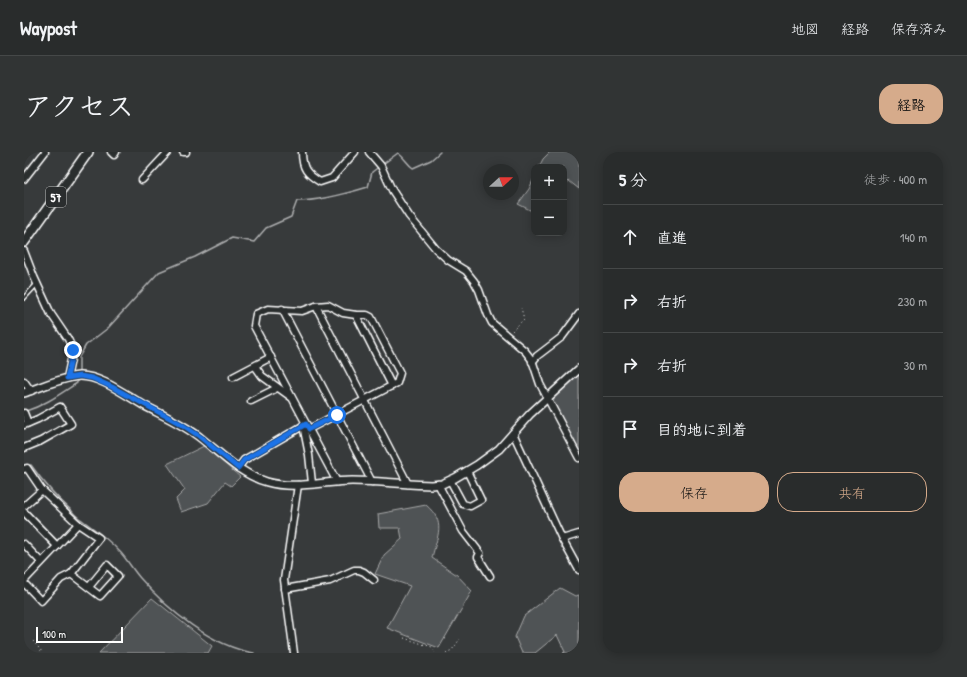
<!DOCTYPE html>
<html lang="ja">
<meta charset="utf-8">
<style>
:root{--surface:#292c2c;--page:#313434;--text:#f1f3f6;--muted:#a5a7a9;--line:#454848;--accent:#d6ab8b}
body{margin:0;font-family:"Patrick Hand","Klee One",sans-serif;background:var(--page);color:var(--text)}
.controls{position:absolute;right:12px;top:12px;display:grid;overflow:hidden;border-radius:8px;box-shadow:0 2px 10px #0003}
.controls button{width:36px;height:36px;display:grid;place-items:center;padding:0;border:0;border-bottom:1px solid var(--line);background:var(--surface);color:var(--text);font:20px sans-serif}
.compass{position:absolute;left:459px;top:12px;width:36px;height:36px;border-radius:50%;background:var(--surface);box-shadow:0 2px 10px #0003;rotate:69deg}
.scale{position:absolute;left:12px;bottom:10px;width:87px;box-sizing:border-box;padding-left:4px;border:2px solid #fff;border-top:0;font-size:11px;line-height:14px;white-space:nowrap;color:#fff;-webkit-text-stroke:3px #2a2d2e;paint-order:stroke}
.stop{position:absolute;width:12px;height:12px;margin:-9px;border:3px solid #1a73e8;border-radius:50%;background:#fff}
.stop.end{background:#1a73e8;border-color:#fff;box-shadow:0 1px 4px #0008}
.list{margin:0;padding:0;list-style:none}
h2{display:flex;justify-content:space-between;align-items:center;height:52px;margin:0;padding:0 16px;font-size:17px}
h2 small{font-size:13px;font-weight:400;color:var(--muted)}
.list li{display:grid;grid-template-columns:26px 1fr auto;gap:12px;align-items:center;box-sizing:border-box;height:64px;padding:0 16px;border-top:1px solid var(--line)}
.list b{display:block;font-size:15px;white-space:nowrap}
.list em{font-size:13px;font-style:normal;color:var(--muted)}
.actions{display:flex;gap:8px;padding:12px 16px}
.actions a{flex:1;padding:9px 0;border:1px solid var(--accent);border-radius:16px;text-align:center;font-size:14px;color:var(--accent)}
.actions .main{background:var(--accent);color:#111}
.icon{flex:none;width:22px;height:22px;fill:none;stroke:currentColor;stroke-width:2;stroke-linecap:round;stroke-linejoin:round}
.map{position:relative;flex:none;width:555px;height:501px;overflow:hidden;border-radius:16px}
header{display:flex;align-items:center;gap:24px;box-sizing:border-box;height:56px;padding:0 20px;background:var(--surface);border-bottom:1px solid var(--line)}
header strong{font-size:19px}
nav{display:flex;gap:22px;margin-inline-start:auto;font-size:14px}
.intro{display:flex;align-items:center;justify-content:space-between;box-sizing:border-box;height:96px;padding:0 24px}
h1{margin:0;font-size:28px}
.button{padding:10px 18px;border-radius:16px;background:var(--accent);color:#111;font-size:14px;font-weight:700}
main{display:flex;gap:24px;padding:0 24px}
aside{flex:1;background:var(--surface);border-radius:16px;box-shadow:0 2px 10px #0003}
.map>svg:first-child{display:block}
.green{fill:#505354;stroke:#a8a9aa}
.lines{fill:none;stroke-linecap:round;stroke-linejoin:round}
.stream{stroke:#adaeaf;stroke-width:1.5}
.service-casing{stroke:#fff;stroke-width:6}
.minor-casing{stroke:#fff;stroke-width:9}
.tertiary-casing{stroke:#fff;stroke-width:10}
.primary-casing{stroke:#fff;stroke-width:12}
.path{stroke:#fff;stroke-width:1;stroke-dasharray:1 3;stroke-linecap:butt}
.service{stroke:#2a2d2e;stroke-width:3}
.minor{stroke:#2a2d2e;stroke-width:6}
.tertiary{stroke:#2a2d2e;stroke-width:7}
.primary{stroke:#2a2d2e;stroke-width:9}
.route{stroke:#1a73e8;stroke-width:5}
.labels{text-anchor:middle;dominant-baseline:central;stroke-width:3.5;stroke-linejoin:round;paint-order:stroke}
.shield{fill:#2a2d2e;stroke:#bfc0c0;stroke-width:1}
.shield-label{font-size:12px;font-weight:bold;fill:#fff}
</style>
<header>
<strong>Waypost</strong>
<nav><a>地図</a><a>経路</a><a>保存済み</a></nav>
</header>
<div class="intro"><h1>アクセス</h1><a class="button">経路</a></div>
<main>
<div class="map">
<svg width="555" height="501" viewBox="0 0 555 501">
<rect width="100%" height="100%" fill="#373a3b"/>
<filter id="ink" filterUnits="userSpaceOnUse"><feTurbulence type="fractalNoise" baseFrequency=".025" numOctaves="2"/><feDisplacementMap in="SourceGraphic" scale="8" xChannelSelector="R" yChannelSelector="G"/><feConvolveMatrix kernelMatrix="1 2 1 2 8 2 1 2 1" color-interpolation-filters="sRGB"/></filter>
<g filter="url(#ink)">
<!-- green -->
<g class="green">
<path d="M 526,0 L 555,0 L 555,37 L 545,29 L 540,34 L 540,15 L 515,15 L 519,7 Z"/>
<path d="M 510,26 L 510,58 L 508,59 L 494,52 L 505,37 Z"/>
<path d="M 555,220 L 555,303 L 526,247 Z"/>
<path d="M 180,294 L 216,325 L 207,334 L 201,330 L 184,351 L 157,360 L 152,347 L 161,338 L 143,312 Z"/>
<path d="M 402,353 C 423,371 413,383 408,406 L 433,423 L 448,439 L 415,496 L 363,476 L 386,434 L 351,422 L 360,403 L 378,387 L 376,376 L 355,376 L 354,362 Z"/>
<path d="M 536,436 L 551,444 L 555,443 L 555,501 L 539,501 L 541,500 L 533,483 L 511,501 L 498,501 L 491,485 L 500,464 Z"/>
<path d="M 128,446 L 188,494 L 184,501 L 75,501 Z"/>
</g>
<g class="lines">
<!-- stream -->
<g class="stream">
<path d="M 359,12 L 374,1 C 381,6 383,12 389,16 L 407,8 L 416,0"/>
<path d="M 55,221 L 55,205 L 62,193 L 84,176 L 135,120 L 171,105 L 208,86 L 230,90 L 242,76 L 267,65 L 273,49 C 296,49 321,42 344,35 L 348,20 L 356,14"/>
<path d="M 2,259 C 21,253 36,242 53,231 L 53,227"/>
<path d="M 2,314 L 7,313 C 19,330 31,344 47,358 C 50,362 54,366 58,368 C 72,378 86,389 97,401 C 104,409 109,418 116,426 C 144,458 187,494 230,501"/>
</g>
<!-- service casing -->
<g class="service-casing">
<path id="service" d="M 0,146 L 13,132"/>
</g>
<!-- minor casing -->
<g class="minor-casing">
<g id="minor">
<path d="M 87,0 L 90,3 L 92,0"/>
<path d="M 159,0 L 162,0"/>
<path d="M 278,0 C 278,17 283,22 296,30 L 308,26 L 331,0"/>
<path d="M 345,0 L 357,14 L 368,38 L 385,64 L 412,97 L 424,108 L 442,119 L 450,129 L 455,138 L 464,163 L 468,171 L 501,199 L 508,208 L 516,232 L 555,306"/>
<path d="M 0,27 L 21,0"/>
<path d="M 118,28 L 144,0"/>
<path d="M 0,99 L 10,125 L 27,162 L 44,187 L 49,198 L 43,226"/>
<path d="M 292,154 L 384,332"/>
<path d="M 258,157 L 348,330"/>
<path d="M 508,210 L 513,204 L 538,185 L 555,162"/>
<path d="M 231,214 L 238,224 L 267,245"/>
<path d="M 209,225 L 247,205"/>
<path d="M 0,229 L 7,239"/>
<path d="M 227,249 L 253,236"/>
<path d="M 0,261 L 4,271"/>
<path d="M 0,273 L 14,267 L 36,255 L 47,272 L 17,289 L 0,296"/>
<path d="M 279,273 L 285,303 L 288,331"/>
<path d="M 285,277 L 373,231 L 376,221 L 347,165 L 343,163 L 332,163"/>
<path d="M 489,281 L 538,387 L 555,418"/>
<path d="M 214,316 L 220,308 L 282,272"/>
<path d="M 0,317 L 3,316 L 18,338 L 54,372 L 75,386 L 47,422 L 37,427 L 17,449 L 0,431"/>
<path d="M 426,328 L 439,352 L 446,354 L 457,348 L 443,319"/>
<path d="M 313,330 L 230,174 L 232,162 L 244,157 L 278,159 L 292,154 L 304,153 L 319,161 L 332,163 L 368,234"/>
<path d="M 414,332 L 439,379 L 456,401 L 454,405 L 466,424"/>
<path d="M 0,354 L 18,338"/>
<path d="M 0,360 L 33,394"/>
<path d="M 538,387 L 555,382"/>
<path d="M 0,392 L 17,410"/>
<path d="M 47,422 L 76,444 L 94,424 L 83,413 L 65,435"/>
<path d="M 0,429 L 54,372"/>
<path d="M 261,437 L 306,429 L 330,418 L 335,418 L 340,420 L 350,428"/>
<path d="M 270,501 L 260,428 L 274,333"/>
</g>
</g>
<!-- tertiary casing -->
<g class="tertiary-casing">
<path id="tertiary" d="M 0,241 C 17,235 36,226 55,224 C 76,223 103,244 121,254 C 140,264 161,273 178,287 C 198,303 218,323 243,330 C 270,338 301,329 328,329 C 354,329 381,332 407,333 L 418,332 L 431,326 L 453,313 L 475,297 L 506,262 L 555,217"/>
</g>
<!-- primary casing -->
<g class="primary-casing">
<path id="primary" d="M 0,90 L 64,0"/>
</g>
<!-- path -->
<g class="path">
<path d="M 488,179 L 500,167 L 497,156"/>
<path d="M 380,486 L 408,495 L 411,501"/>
<path d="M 9,489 L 19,501"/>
<path d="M 422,501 L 428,498 L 436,487"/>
</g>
<!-- service -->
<use href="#service" class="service"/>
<!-- minor -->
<use href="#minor" class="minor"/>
<!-- tertiary -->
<use href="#tertiary" class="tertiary"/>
<!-- primary -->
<use href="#primary" class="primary"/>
</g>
</g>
<g class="lines" filter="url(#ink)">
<!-- route -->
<path class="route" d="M 49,198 L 43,226 L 56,224 L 68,226 L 88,235 L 157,272 L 175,284 L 214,316 L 220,308 L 282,272 L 285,277 L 313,263"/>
</g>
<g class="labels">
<!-- shield labels -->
<rect class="shield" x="22" y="35" width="20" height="20" rx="3"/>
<g class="shield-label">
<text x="32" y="45">57</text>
</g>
</g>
</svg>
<div class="controls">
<button>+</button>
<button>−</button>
</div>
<svg class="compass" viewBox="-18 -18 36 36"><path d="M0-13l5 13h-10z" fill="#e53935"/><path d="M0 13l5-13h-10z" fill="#a5a7a9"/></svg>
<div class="scale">100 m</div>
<div class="stop" style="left:313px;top:263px"></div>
<div class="stop end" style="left:49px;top:198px"></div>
</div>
<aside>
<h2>5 分<small>徒歩 · 400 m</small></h2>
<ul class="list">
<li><svg class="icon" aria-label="ahead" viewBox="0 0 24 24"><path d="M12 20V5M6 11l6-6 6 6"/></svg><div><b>直進</b></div><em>140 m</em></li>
<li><svg class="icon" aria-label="right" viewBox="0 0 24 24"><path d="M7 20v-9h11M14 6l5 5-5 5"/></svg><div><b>右折</b></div><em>230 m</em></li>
<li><svg class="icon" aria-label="right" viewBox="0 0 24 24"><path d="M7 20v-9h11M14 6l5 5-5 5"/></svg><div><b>右折</b></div><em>30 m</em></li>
<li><svg class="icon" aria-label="arrive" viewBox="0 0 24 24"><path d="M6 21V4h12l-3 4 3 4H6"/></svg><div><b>目的地に到着</b></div></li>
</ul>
<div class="actions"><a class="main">保存</a><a>共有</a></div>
</aside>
</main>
